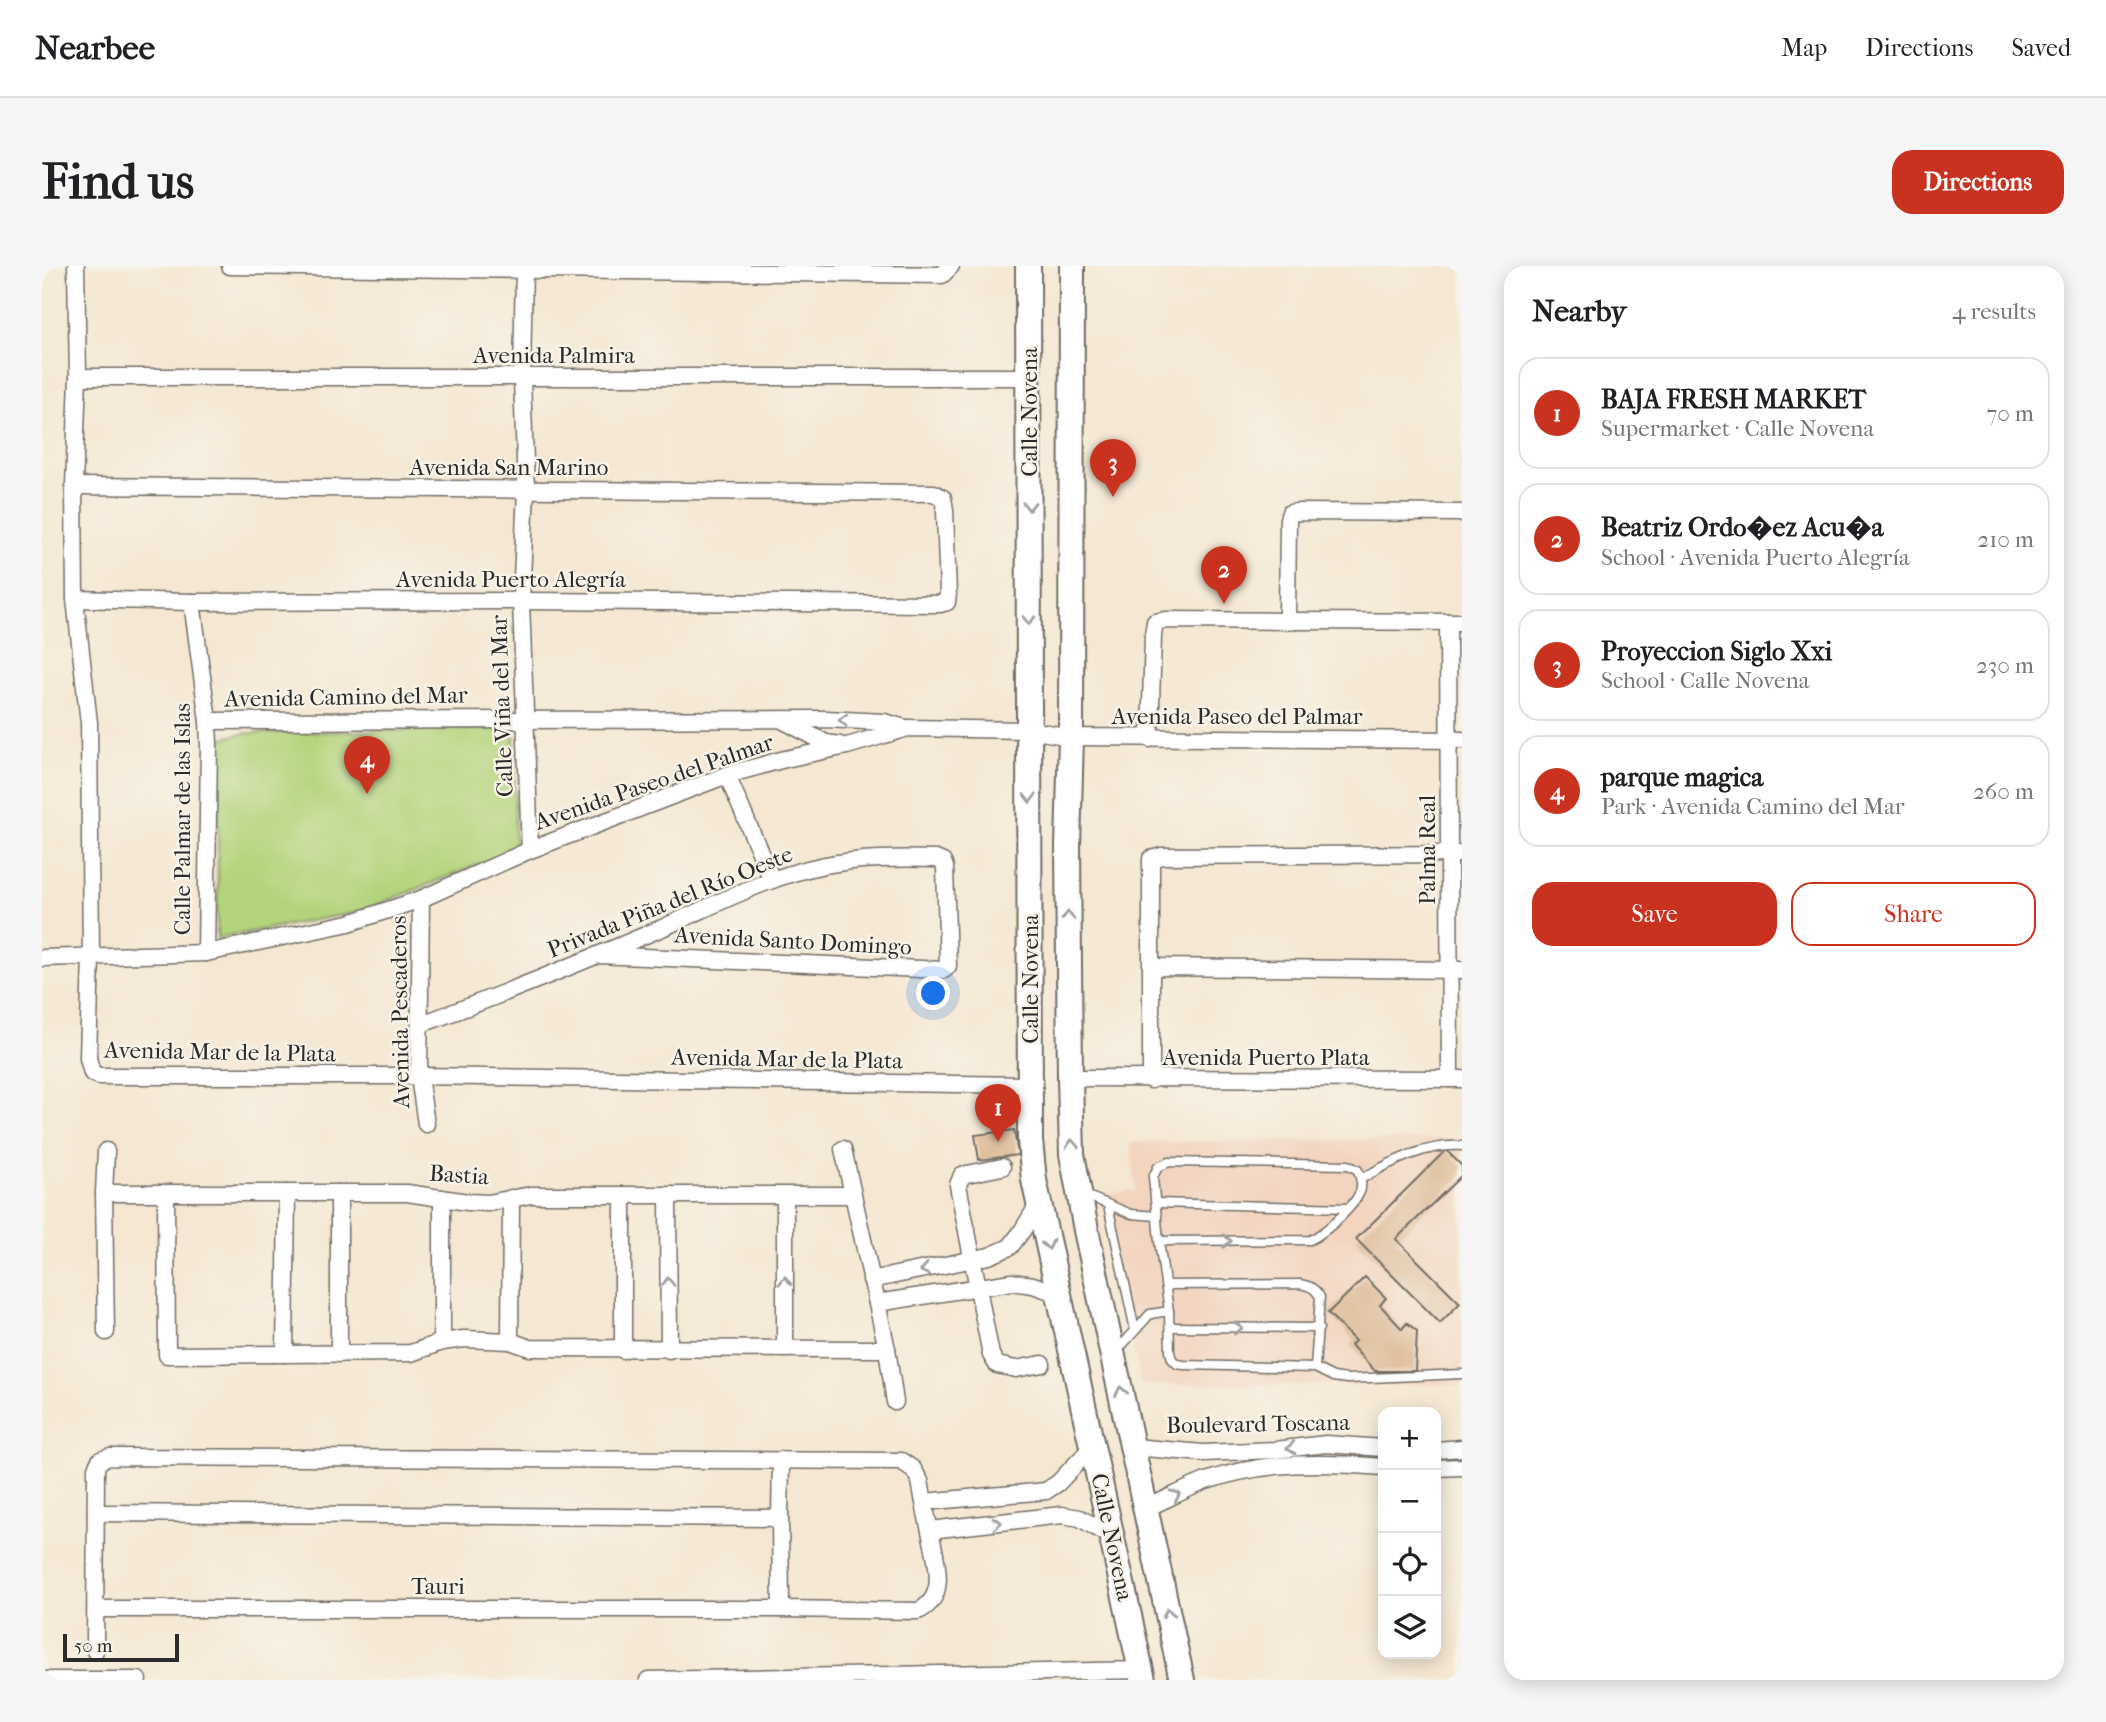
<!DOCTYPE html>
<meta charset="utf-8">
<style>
:root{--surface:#fff;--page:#f6f6f6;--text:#202124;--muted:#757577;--line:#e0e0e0;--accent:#c8321e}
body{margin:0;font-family:"IM FELL French Canon",serif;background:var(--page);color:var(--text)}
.controls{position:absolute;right:21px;bottom:21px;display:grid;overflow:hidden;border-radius:14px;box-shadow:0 4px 18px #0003}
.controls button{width:63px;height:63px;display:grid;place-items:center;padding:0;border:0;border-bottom:2px solid var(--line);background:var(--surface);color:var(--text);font:35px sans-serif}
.scale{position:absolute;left:21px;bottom:18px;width:116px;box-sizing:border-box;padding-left:7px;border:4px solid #2b2b2b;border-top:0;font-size:19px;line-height:24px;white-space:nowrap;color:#2b2b2b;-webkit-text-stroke:5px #f7f3e8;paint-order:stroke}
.you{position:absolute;left:892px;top:728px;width:24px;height:24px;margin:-18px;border:5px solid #fff;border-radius:50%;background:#1a73e8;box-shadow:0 0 0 10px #1a73e833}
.badge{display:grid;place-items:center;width:46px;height:46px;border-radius:50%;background:var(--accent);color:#fff;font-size:23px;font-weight:700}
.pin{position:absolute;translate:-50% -58px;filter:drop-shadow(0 2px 4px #0008)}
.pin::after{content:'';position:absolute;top:37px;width:24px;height:21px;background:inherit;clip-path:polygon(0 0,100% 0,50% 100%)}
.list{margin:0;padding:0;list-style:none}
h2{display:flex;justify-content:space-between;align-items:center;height:91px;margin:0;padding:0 28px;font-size:30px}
h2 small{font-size:23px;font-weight:400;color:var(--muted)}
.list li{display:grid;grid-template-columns:46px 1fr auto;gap:21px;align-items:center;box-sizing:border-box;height:112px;margin:0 14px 14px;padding:0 14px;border:2px solid var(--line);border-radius:21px}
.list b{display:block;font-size:26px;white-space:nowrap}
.list p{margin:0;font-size:23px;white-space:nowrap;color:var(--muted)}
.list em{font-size:23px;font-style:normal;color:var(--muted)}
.actions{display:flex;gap:14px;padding:21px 28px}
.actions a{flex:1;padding:16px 0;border:2px solid var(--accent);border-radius:21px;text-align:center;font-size:24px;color:var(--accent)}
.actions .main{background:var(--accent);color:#fff}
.icon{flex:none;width:38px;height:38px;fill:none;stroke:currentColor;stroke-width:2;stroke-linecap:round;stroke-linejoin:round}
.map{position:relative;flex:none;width:1420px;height:1414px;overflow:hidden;border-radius:21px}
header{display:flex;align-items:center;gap:42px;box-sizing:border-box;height:98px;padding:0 35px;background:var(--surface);border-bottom:2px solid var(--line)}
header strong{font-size:33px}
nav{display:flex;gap:38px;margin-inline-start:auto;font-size:24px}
.intro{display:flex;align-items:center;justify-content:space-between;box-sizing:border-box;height:168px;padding:0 42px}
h1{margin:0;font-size:49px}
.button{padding:18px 32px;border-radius:21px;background:var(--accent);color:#fff;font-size:24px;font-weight:700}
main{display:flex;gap:42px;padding:0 42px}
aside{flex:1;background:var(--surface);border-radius:21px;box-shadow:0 4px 18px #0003}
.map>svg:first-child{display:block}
.built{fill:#f3d4bf}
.green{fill:#b4d47c;stroke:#708054;stroke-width:2}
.building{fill:#debb98}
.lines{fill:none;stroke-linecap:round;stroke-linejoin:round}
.lane-casing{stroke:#726d65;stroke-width:11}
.street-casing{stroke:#726d65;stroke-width:19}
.primary-casing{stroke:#726d65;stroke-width:28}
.lane{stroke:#fff;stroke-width:8}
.street{stroke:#fff;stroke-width:16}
.primary{stroke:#fff;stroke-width:24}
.oneway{stroke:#a0a0a0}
.labels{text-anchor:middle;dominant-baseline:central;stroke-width:5;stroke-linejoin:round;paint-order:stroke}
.street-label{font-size:23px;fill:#2b2b2b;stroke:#f7f3e8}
</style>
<header>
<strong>Nearbee</strong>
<nav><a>Map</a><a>Directions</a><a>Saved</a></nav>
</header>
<div class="intro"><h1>Find us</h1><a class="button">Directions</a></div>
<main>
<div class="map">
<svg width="1420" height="1414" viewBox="0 0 1420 1414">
<rect width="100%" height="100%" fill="#f7f3e8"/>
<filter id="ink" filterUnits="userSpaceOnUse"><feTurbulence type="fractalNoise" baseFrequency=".0143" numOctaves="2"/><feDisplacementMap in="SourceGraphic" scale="14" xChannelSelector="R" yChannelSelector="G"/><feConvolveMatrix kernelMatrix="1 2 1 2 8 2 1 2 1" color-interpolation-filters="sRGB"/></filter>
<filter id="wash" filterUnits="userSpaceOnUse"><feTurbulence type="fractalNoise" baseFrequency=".00686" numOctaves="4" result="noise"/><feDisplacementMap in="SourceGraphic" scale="28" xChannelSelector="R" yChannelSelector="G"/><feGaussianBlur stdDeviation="1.57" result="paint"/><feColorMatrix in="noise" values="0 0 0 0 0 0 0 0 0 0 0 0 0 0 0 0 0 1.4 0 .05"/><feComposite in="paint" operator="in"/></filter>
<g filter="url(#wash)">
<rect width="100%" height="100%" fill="#f5e7d2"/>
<!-- built -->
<path class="built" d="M 1420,873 L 1420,1119 L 1099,1119 L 1059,929 L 1094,924 L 1088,876 Z"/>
<!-- green -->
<path class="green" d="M 472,463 L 473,584 L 317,646 L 175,672 L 177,473 L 204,467 Z"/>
<g id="blocks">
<!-- building -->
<g class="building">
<path d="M 972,864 L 976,889 L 937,894 L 933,869 Z"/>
<path d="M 1404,884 L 1420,900 L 1420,909 L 1354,973 L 1418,1037 L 1398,1057 L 1314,973 Z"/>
<path d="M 1323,1011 L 1344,1032 L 1338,1039 L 1360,1063 L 1365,1057 L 1375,1065 L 1373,1105 L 1333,1105 L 1309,1079 L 1313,1075 L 1286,1047 Z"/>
</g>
</g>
</g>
<g filter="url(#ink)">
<use href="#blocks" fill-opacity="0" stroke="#726d65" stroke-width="2"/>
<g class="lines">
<!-- lane casing -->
<g class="lane-casing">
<g id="lane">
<path d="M 1319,913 C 1350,895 1384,878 1420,880"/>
<path d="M 1041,928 L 1089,948 L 1115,950"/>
<path d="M 1114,937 L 1306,942"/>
<path d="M 1066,939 L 1093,1064"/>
<path d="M 1117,975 L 1268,974 C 1283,967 1311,942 1318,926 C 1321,919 1318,911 1316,904 L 1306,899 L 1127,896 L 1116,901 L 1111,911 L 1117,975 L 1127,1045 L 1128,1086 L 1130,1093 L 1135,1098 L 1142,1099 L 1273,1102 L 1278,1031 C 1273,1022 1268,1020 1258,1018 L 1123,1019"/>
<path d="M 1128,1061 L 1277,1062"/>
<path d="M 1074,1086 L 1108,1048 L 1127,1045"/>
<path d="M 1273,1102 L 1291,1111 L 1305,1113 L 1420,1108"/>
</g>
</g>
<!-- street casing -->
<g class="street-casing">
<g id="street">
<path d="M 34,0 L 36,111 L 32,220 L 33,333 L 47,457 L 49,691 L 46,792 L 50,807 L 57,810 L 377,810 L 988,819"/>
<path d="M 188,0 L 900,9 L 909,0"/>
<path d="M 482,0 L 480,112 L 484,224 L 479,335 L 488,584"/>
<path d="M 36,111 L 987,111"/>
<path d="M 32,220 L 892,227 L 901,232 L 903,244 L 906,328 L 905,336 L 898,338 L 479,335 L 150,336 L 33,333"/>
<path d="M 150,336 L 166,455 L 167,479 L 164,687"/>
<path d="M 1245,354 L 1246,253 L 1248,247 L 1254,246 L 1420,247"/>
<path d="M 1406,356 L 1408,813"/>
<path d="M 166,455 L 784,453 L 842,456 L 863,462"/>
<path d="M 742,455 L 784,477 L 798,479"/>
<path d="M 1108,473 L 1111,369 L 1113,356 L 1123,354 L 1420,356"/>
<path d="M 685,509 L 730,614"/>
<path d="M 379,633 L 377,810 L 384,858"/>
<path d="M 0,692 L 164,687 L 307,657 L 379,633 L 488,584 L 685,509 L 743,493 L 805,480 L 866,462 L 988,464 L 1029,471 L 1420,474"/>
<path d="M 1109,701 L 1420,704"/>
<path d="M 379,758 C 461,729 540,696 620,662 C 673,639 726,610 783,599 C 820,592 856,592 894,593 L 901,596 L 903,601 L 906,700 L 902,704 L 556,689"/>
<path d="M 1028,812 L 1420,813"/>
<path d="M 1109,814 L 1109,593 L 1120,590 L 1420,588"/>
<path d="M 960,901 L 920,909 L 916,919 L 949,1089 L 955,1099 L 974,1103 L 1000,1098"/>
<path d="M 62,927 L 365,927 L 426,936 L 446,937 L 489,929 L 810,929"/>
<path d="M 124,927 L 125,1089 L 369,1087 L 400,1076 L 422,1073 L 468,1075 L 488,1082 L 845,1083 L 801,883"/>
<path d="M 581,930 L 581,1084"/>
<path d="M 626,930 L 627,1084"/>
<path d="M 743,930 L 743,1083"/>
<path d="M 400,932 L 400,1076"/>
<path d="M 829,1014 L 947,990 L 968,981 L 980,965 L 997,937"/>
<path d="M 835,1037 L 970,1016 L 991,1019 L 1017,1028"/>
<path d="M 64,1066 L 62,927 L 64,885"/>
<path d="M 468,1075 L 469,932"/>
<path d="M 845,1083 L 853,1136"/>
<path d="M 243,1088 L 245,927"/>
<path d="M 297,1088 L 297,927"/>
<path d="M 1091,1181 L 1161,1187 L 1233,1184 L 1284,1178 L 1341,1182"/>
<path d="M 1394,1184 L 1420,1182"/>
<path d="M 1394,1202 L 1420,1201"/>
<path d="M 882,1236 L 1004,1225 L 1016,1217 L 1050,1181"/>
<path d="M 1105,1242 C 1125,1233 1144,1223 1164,1215 C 1222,1195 1282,1196 1341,1201"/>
<path d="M 54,1247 L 738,1252 L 739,1343"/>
<path d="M 738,1252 L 739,1194"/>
<path d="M 888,1264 L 1020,1249 L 1038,1252 L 1070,1271"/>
<path d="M 53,1385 L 54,1202 L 58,1194 L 68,1191 L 859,1195 L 871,1203 L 878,1215 C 881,1232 884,1248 888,1265 C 893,1291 908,1331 876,1345 L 739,1343 L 54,1343"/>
<path d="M 0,1414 L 96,1414"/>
<path d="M 606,1414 L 1099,1404"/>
</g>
</g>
<!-- primary casing -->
<g class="primary-casing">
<g id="primary">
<path d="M 986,0 L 988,875 L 992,914 L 1101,1414"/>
<path d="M 1030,0 L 1029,471 L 1026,581 L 1028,812 L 1030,888 L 1044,964 L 1140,1414"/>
</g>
</g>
<!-- lane -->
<use href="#lane" class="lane"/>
<!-- street -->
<use href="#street" class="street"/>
<!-- primary -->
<use href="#primary" class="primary"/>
</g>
<!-- one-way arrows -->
<defs><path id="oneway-chevron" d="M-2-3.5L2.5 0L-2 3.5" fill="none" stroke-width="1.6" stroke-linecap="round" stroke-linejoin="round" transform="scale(1.75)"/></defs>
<g class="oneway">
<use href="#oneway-chevron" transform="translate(987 240) rotate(90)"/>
<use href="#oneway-chevron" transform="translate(987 354) rotate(90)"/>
<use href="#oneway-chevron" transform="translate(801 454) rotate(-177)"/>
<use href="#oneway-chevron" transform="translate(988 532) rotate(90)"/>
<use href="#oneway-chevron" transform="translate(1026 650) rotate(-90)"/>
<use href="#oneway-chevron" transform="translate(1030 878) rotate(-93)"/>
<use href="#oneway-chevron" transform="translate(1185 975)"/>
<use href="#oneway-chevron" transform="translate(1006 979) rotate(78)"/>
<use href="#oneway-chevron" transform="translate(883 1004) rotate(168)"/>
<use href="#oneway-chevron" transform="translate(743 1015) rotate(-90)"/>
<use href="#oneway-chevron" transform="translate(626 1016) rotate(-90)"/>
<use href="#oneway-chevron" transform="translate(1196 1062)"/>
<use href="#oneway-chevron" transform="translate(1079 1125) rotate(-102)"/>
<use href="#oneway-chevron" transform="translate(1249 1182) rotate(174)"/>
<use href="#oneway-chevron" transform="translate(1134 1229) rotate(-25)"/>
<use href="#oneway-chevron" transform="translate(955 1257) rotate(-6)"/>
<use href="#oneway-chevron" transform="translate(1126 1347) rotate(-102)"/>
</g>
</g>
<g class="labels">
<!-- street labels -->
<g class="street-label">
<text x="512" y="89">Avenida Palmira</text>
<text transform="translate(987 146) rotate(-90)">Calle Novena</text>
<text x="467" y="201">Avenida San Marino</text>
<text x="469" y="313">Avenida Puerto Alegría</text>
<text transform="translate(304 431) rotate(-1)">Avenida Camino del Mar</text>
<text transform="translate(460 440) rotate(-92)">Calle Viña del Mar</text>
<text x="1195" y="450">Avenida Paseo del Palmar</text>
<text transform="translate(612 516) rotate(-19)">Avenida Paseo del Palmar</text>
<text transform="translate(140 553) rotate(-90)">Calle Palmar de las Islas</text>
<text transform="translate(1385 584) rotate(-90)">Palma Real</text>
<text transform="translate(628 636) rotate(-22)">Privada Piña del Río Oeste</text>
<text transform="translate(751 675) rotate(3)">Avenida Santo Domingo</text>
<text transform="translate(988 713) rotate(-90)">Calle Novena</text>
<text transform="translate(358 746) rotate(-91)">Avenida Pescaderos</text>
<text transform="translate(178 786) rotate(1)">Avenida Mar de la Plata</text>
<text x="1224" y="791">Avenida Puerto Plata</text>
<text transform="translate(745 793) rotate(1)">Avenida Mar de la Plata</text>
<text transform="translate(417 909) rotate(4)">Bastia</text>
<text transform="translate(1216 1158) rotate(-1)">Boulevard Toscana</text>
<text transform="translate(1070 1271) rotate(78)">Calle Novena</text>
<text x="396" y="1320">Tauri</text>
</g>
</g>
</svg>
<div class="controls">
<button>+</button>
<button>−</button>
<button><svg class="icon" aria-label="locate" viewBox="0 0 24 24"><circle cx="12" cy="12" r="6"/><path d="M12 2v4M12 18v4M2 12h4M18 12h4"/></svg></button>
<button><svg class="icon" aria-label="layers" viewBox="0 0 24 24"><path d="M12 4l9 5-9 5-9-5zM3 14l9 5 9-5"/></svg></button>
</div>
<div class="scale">50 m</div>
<div class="you"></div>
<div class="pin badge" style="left:956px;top:876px">1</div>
<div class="pin badge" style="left:1182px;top:338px">2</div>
<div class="pin badge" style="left:1071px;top:231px">3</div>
<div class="pin badge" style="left:325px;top:528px">4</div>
</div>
<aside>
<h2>Nearby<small>4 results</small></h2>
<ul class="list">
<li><span class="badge">1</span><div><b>BAJA FRESH MARKET</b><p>Supermarket · Calle Novena</p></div><em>70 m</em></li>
<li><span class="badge">2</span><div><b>Beatriz Ordo�ez Acu�a</b><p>School · Avenida Puerto Alegría</p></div><em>210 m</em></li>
<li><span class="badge">3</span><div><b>Proyeccion Siglo Xxi</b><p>School · Calle Novena</p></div><em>230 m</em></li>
<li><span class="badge">4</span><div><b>parque magica</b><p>Park · Avenida Camino del Mar</p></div><em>260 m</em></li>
</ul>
<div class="actions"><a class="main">Save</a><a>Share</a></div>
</aside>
</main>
